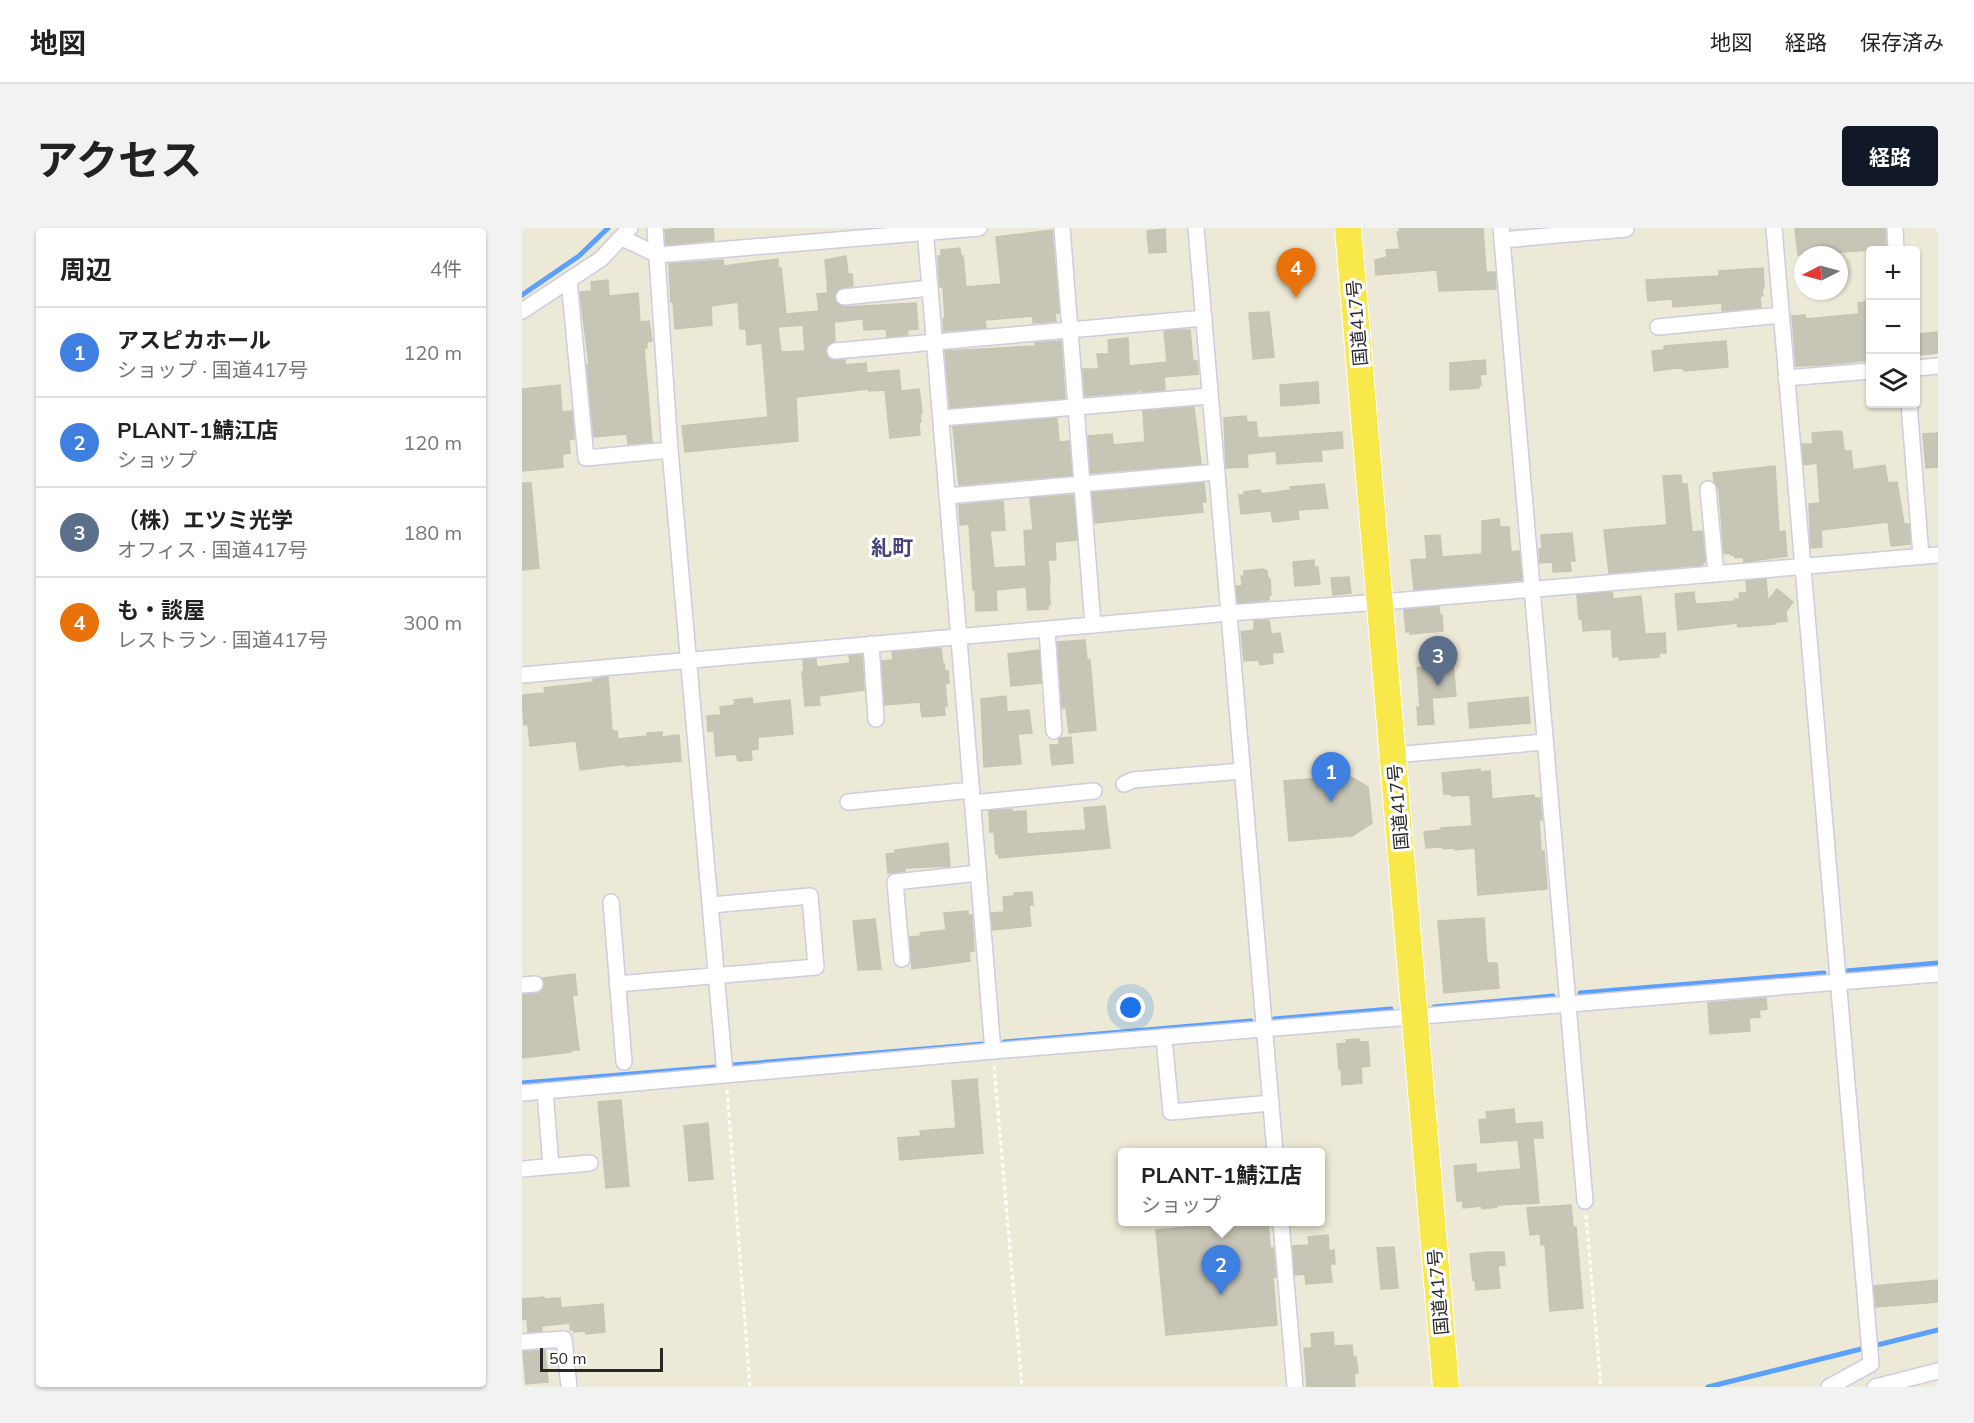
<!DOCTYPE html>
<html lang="ja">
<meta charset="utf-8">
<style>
:root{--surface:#fff;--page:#f2f2f2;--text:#222;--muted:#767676;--line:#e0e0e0;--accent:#111827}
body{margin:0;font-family:Mulish,"Noto Sans JP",sans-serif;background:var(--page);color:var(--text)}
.controls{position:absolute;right:18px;top:18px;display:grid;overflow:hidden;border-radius:6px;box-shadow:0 2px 4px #0004}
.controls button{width:54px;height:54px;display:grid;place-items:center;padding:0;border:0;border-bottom:2px solid var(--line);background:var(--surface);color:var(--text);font:30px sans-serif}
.compass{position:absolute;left:1272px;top:18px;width:54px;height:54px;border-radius:50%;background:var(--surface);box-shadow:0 2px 4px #0004;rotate:264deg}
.scale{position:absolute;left:18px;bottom:15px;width:123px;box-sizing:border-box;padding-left:6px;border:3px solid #272727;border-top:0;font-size:16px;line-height:21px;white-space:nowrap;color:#272727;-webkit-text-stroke:4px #fff;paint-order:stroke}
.you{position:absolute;left:609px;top:780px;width:21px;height:21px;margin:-15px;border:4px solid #fff;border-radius:50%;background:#1a73e8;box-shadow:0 0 0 9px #1a73e833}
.badge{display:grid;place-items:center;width:39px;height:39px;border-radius:50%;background:var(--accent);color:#fff;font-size:20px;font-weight:700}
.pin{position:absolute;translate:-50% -50px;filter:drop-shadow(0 2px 3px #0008)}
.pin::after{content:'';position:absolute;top:32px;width:21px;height:18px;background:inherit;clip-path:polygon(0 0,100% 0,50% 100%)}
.popup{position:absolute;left:596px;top:920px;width:207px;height:78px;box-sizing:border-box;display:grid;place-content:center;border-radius:6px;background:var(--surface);filter:drop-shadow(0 2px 4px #0005);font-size:20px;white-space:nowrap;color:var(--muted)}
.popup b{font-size:22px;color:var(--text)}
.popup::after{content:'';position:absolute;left:50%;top:100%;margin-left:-12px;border:12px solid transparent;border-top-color:var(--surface)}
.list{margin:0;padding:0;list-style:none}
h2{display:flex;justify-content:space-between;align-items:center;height:78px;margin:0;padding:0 24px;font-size:26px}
h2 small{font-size:20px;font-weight:400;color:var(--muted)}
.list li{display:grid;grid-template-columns:39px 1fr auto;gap:18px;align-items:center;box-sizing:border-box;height:90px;padding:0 24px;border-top:2px solid var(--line)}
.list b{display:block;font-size:22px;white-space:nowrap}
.list p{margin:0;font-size:20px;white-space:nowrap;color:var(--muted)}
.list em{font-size:20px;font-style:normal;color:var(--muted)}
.icon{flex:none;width:33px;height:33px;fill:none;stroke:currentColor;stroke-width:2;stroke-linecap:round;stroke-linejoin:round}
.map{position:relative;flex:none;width:1416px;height:1159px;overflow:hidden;border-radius:6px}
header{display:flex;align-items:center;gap:36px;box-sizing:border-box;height:84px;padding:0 30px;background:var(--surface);border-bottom:2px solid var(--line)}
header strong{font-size:28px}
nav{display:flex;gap:33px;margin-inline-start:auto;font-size:21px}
.intro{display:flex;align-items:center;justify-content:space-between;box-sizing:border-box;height:144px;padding:0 36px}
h1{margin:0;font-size:42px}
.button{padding:15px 27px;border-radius:6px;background:var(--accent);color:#fff;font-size:21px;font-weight:700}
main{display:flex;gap:36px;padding:0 36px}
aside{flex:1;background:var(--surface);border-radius:6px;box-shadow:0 2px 4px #0004}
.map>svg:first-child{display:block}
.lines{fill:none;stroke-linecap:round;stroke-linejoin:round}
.stream{stroke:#5ba0fc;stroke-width:5}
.building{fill:#c6c5b6;stroke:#c6c5b0;stroke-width:1.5;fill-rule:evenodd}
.minor-casing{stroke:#cecbe2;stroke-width:18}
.trunk-casing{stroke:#fff;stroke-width:28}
.path{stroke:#fff;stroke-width:3;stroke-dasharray:4.5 3;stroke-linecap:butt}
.minor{stroke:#fff;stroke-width:15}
.trunk{stroke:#f8e84a;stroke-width:26}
.labels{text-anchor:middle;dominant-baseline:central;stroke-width:6;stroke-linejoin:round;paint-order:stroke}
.street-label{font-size:18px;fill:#272727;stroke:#fff}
.quarter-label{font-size:21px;font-weight:bold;fill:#4a437b;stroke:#fff}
</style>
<header>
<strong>地図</strong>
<nav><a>地図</a><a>経路</a><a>保存済み</a></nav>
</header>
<div class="intro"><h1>アクセス</h1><a class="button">経路</a></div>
<main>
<aside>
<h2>周辺<small>4件</small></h2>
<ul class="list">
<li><span class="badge" style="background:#3f7fe0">1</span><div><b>アスピカホール</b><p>ショップ · 国道417号</p></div><em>120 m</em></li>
<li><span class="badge" style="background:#3f7fe0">2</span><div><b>PLANT-1鯖江店</b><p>ショップ</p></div><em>120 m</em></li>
<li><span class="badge" style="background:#5c6f8a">3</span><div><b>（株）エツミ光学</b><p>オフィス · 国道417号</p></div><em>180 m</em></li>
<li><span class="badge" style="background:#e8710a">4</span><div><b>も・談屋</b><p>レストラン · 国道417号</p></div><em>300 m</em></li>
</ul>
</aside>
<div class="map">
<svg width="1416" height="1159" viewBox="0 0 1416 1159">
<rect width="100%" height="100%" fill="#ece9d6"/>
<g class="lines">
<!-- stream -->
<g class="stream">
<path d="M 0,67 L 57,28 L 86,0"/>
<path d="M 1324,743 L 1416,735"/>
<path d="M 1058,765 L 1302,745"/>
<path d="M 912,779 L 1031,768"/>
<path d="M 752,791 L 869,781"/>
<path d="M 482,814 L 729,793"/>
<path d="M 211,837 L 461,816"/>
<path d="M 0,855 L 194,839"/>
<path d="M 1186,1159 L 1416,1102"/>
</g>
</g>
<!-- building -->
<g class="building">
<path d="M 160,0 L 191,0 L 192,12 L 144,17 L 143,2 Z"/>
<path d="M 877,0 L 961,0 L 964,44 L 973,44 L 974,61 L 917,63 L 915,42 L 854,47 L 853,32 L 865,29 L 864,22 L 878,21 L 875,4 L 878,3 Z"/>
<path d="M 1287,0 L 1363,0 L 1364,21 L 1276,27 L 1273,1 Z"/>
<path d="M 643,1 L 644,24 L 627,25 L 625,3 Z"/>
<path d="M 530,2 L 537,85 L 533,85 L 534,93 L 511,95 L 511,88 L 463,92 L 464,100 L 422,103 L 421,91 L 423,90 L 421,59 L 418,59 L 417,47 L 416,28 L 419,28 L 419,22 L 438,20 L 439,28 L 441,28 L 444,59 L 479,56 L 474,9 Z"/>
<path d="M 324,28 L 326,46 L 330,46 L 331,58 L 316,62 L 312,69 L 315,75 L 323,79 L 394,75 L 396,101 L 385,102 L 386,107 L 365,109 L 364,101 L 342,102 L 341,91 L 312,94 L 313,113 L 304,118 L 305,128 L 309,132 L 323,132 L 323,137 L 344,135 L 345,145 L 377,142 L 379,163 L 397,161 L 400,185 L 398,185 L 399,194 L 397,194 L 398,207 L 368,210 L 363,162 L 347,163 L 347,161 L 274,169 L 276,213 L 163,224 L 160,198 L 246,189 L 240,115 L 225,117 L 224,101 L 218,101 L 216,74 L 189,78 L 190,97 L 153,101 L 151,74 L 149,74 L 147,36 L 201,32 L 202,38 L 256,31 L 256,40 L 259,40 L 264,86 L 297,83 L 295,66 L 306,65 L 303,32 ZM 281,97 L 283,123 L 259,124 L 256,99 Z"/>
<path d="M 1241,40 L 1242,60 L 1240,60 L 1241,68 L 1238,68 L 1239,79 L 1200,83 L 1200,75 L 1151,79 L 1150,71 L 1126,73 L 1124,52 L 1197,48 L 1197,43 Z"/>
<path d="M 86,52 L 87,68 L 116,65 L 118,94 L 127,93 L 130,113 L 125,114 L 125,120 L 122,120 L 130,214 L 106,216 L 105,206 L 72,209 L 65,137 L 67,137 L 58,64 L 70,63 L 69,54 Z"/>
<path d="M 1348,73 L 1348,132 L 1300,137 L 1274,138 L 1270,88 L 1283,87 L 1284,91 L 1337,86 L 1336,75 Z"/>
<path d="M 747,84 L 752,129 L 731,131 L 727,85 Z"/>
<path d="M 659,102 L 668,102 L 671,133 L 675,133 L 676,146 L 642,149 L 643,162 L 619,164 L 619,160 L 615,164 L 563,168 L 561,141 L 577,141 L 575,126 L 587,126 L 586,112 L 606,110 L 607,138 L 645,134 L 642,103 Z"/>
<path d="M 1416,104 L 1416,125 L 1398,127 L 1397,106 Z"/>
<path d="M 539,113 L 543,170 L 428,180 L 423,123 L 513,118 L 513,115 Z"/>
<path d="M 1204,113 L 1206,139 L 1162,143 L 1162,141 L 1156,140 L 1132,143 L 1130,123 L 1142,122 L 1142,118 Z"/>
<path d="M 963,132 L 964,146 L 958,147 L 959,157 L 957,157 L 957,160 L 928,162 L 928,135 Z"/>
<path d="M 796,154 L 797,175 L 759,178 L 758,157 Z"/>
<path d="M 38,157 L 40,184 L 50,183 L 52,211 L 47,212 L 48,225 L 40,226 L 41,239 L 0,243 L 0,161 Z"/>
<path d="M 672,179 L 679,236 L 569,245 L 566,208 L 590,206 L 591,217 L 623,214 L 621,183 Z"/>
<path d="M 724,188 L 725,194 L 734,194 L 736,210 L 820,204 L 821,220 L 799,222 L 800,233 L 755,236 L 754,223 L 725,226 L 726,239 L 704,240 L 702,190 Z"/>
<path d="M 535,190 L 537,214 L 547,213 L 550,247 L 437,257 L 431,199 Z"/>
<path d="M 1317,203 L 1320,204 L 1322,223 L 1329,223 L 1331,242 L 1363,237 L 1366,255 L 1375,254 L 1382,296 L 1387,296 L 1388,316 L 1369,318 L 1366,294 L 1299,302 L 1300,319 L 1289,320 L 1287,276 L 1298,275 L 1295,235 L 1282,237 L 1280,216 L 1291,216 L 1290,205 Z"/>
<path d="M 1416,205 L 1416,239 L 1404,240 L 1401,206 Z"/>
<path d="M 1253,238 L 1257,304 L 1263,303 L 1265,328 L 1222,334 L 1221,329 L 1213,330 L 1212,327 L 1208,327 L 1208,325 L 1202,326 L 1197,262 L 1192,254 L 1191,245 Z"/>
<path d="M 1159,247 L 1160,256 L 1165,256 L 1170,304 L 1180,303 L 1183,334 L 1180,337 L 1087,345 L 1082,302 L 1145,297 L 1141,248 Z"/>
<path d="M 0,255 L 9,255 L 17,340 L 0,342 Z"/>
<path d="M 682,255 L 684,274 L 680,274 L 681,284 L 573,295 L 570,265 Z"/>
<path d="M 802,256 L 806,280 L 776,282 L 777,291 L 751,294 L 749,283 L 719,286 L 717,267 L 722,267 L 722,264 L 738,262 L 739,266 L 769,262 L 768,259 Z"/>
<path d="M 551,267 L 555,312 L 533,314 L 534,332 L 526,332 L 528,356 L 527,356 L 528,377 L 526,377 L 526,381 L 506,382 L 504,359 L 474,362 L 475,382 L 454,383 L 453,362 L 451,362 L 447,296 L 438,297 L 437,277 L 481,273 L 483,302 L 468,303 L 472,340 L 504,338 L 502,303 L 511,302 L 508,270 Z"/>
<path d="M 977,291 L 978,299 L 987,299 L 989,324 L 997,323 L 1000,352 L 892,362 L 889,332 L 905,331 L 903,308 L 918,307 L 920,329 L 960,326 L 960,293 Z"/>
<path d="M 1050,305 L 1053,333 L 1048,333 L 1049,343 L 1031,344 L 1031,334 L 1018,335 L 1017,321 L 1020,321 L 1019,307 Z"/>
<path d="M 792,332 L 792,339 L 796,339 L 798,356 L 773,358 L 771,334 Z"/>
<path d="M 741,341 L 745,343 L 746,351 L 748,351 L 749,367 L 747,368 L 747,372 L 716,375 L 714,358 L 720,358 L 719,348 L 722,348 L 722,343 Z"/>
<path d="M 827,349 L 829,365 L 811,367 L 809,350 Z"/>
<path d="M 1244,351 L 1246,373 L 1255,361 L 1271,374 L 1264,383 L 1265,393 L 1254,394 L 1253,396 L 1216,399 L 1215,395 L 1156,402 L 1153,366 L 1172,364 L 1173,375 L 1179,376 L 1213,373 L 1213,371 L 1218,371 L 1217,365 L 1225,365 L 1224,353 Z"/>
<path d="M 1090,364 L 1091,371 L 1119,368 L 1123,406 L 1143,405 L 1144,425 L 1137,425 L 1137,429 L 1097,432 L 1097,428 L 1091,429 L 1089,401 L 1061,403 L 1060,391 L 1057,391 L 1055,367 Z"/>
<path d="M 917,379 L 918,387 L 920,387 L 921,403 L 888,406 L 888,403 L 884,404 L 882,382 Z"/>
<path d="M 747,392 L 749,406 L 758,405 L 761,424 L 750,425 L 751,435 L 738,437 L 737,432 L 722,433 L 719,404 L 732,402 L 732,393 Z"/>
<path d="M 563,412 L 565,432 L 568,432 L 574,502 L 547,505 L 544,480 L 540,480 L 536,414 Z"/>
<path d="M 419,420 L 421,436 L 422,436 L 423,443 L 426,443 L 427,455 L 423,456 L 425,478 L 422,478 L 423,487 L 400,489 L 398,474 L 363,477 L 360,433 L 371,432 L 370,424 Z"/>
<path d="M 517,422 L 519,455 L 489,458 L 486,426 Z"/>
<path d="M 340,427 L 342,462 L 297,468 L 298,477 L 283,478 L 280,444 L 282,444 L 281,432 L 294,431 L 295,439 L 328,435 L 327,428 Z"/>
<path d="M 931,437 L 934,468 L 910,470 L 912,496 L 896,497 L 895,479 L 898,479 L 895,440 Z"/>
<path d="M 86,449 L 90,503 L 95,503 L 96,511 L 125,508 L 125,505 L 140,504 L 140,509 L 157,507 L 159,533 L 104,538 L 104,536 L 58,542 L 54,513 L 8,518 L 6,496 L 2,497 L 0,467 L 23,465 L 22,460 L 72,454 L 71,451 Z"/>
<path d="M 484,468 L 485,484 L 507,482 L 510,505 L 496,506 L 499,536 L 462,539 L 459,471 Z"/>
<path d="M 1006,469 L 1008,495 L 948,500 L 946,475 Z"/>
<path d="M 230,470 L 231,476 L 268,472 L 271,506 L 236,509 L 236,521 L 229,522 L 230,532 L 216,533 L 214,526 L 194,528 L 192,503 L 186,503 L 185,488 L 199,487 L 198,479 L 213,477 L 212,472 Z"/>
<path d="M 549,509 L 551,535 L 530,537 L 528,517 L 537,517 L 537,511 L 539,510 Z"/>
<path d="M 958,541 L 958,544 L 968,543 L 970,571 L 1012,567 L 1012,570 L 1018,570 L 1020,592 L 1017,592 L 1019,623 L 1022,623 L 1025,661 L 956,667 L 953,620 L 933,622 L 933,620 L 921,621 L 920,619 L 904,620 L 902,604 L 919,602 L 919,600 L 950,598 L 948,569 L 947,567 L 930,568 L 929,566 L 922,566 L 920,545 Z"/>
<path d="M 827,548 L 846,559 L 850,595 L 830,608 L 767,613 L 762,553 Z"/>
<path d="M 583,578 L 588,620 L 477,630 L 477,626 L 474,626 L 472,604 L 468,604 L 467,583 L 490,581 L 490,584 L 504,583 L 505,606 L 564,602 L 562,580 Z"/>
<path d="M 426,615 L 428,638 L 383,640 L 383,643 L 366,645 L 364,626 L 374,625 L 373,622 Z"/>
<path d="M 510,664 L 511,677 L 507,677 L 509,698 L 471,702 L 469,685 L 482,684 L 481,669 L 492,668 L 492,665 Z"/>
<path d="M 446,683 L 446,687 L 450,687 L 451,704 L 452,723 L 447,724 L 448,733 L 390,741 L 388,709 L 399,708 L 398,705 L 424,702 L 422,685 Z"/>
<path d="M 962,690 L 965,735 L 975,735 L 977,760 L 922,765 L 916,693 Z"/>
<path d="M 353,691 L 359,741 L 336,742 L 331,693 Z"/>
<path d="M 53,746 L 55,767 L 50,767 L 57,822 L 49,822 L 49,824 L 0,830 L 0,767 L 18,765 L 23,756 L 20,750 Z"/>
<path d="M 1244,770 L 1245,781 L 1237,782 L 1238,789 L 1227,790 L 1228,803 L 1188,806 L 1186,775 Z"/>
<path d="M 837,811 L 838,814 L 846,814 L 848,838 L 839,839 L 840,855 L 820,857 L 819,841 L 817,841 L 815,816 L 825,815 L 824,812 Z"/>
<path d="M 455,851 L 461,925 L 378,932 L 376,910 L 399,908 L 398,903 L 434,900 L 430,853 Z"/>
<path d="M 99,872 L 107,958 L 84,960 L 76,874 Z"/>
<path d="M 992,881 L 993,896 L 1020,894 L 1021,910 L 1011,910 L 1017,975 L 975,977 L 975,979 L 960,981 L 960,978 L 941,980 L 941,973 L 935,973 L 932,938 L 954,936 L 954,945 L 999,941 L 996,912 L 959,915 L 957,892 L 965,891 L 964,884 Z"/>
<path d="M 186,895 L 191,951 L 167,953 L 162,898 Z"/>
<path d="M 1049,977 L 1051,999 L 1054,999 L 1061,1080 L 1028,1083 L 1023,1016 L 1019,1017 L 1018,1006 L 1008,1007 L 1005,980 Z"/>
<path d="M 731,993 L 746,993 L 748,1020 L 751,1020 L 754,1049 L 751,1050 L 755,1097 L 644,1107 L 634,1002 Z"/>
<path d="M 806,1007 L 807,1023 L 812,1022 L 813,1036 L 808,1036 L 810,1054 L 784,1056 L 783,1046 L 773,1047 L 771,1018 L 787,1017 L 786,1009 Z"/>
<path d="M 872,1019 L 876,1060 L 859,1061 L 855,1020 Z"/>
<path d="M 966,1024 L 982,1024 L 983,1037 L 976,1038 L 978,1060 L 954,1062 L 953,1052 L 951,1052 L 948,1026 Z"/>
<path d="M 1416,1052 L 1416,1074 L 1354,1079 L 1352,1058 Z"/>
<path d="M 22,1069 L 22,1071 L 38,1070 L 39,1080 L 81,1076 L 83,1104 L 64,1106 L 63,1103 L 52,1104 L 52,1102 L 48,1102 L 48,1095 L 19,1098 L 20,1103 L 6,1104 L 5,1091 L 0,1092 L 0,1071 Z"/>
<path d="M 811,1104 L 812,1118 L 830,1117 L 831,1129 L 834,1129 L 836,1145 L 832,1145 L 833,1159 L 785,1159 L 782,1120 L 790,1120 L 789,1106 Z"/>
<path d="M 23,1122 L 26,1154 L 4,1156 L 1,1124 Z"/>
</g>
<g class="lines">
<!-- minor casing -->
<g class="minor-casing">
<g id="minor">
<path d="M 133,0 L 148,222 L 203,846"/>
<path d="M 403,0 L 471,823"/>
<path d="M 540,0 L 571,397"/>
<path d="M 674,0 L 753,924"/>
<path d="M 979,0 L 1063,973"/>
<path d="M 1252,0 L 1349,1136 L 1307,1159"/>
<path d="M 1373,0 L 1374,22"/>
<path d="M 100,10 L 136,27 L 457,0"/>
<path d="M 980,12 L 1104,1"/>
<path d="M 47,52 L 64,230 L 148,222"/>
<path d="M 322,69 L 408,60"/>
<path d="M 0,83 L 79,31 L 108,0"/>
<path d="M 1136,99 L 1259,87"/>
<path d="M 313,123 L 682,90"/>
<path d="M 1394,140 L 1416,138"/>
<path d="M 1264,150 L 1348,143"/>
<path d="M 1387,176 L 1399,328"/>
<path d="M 419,190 L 688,168"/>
<path d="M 1186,261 L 1194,346"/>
<path d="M 425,268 L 695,244"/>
<path d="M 525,402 L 532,503"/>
<path d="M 349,416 L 354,491"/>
<path d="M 0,447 L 707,385 L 872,373 L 1416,327"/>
<path d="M 871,527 L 1023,514"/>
<path d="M 602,556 L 611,552 L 720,543"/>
<path d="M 326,574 L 450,562"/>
<path d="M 451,575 L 572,563"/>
<path d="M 89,674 L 102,834"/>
<path d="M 380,731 L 373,654 L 456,645"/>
<path d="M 95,756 L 294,739 L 288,668 L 189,677"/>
<path d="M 0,757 L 13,756"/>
<path d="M 642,810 L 649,884 L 749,875"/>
<path d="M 23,863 L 29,938"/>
<path d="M 0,865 L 471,823 L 1416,746"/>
<path d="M 0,941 L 68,935"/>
<path d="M 759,994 L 773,1159"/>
<path d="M 0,1114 L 42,1111 L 47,1159"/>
<path d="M 1353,1159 L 1416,1143"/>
</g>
</g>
<!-- trunk casing -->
<g class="trunk-casing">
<path id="trunk" d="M 826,0 L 924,1159"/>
</g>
<!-- path -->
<g class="path">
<path d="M 472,838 L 500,1159"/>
<path d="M 205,862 L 228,1159"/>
<path d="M 1064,987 L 1079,1159"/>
</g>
<!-- minor -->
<use href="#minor" class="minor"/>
<!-- trunk -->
<use href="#trunk" class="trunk"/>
</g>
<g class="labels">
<!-- street labels -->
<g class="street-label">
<text transform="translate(835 95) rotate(-95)">国道417号</text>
<text transform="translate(876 579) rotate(-95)">国道417号</text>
<text transform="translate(916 1064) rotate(-95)">国道417号</text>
</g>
<!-- quarter labels -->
<g class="quarter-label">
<text x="370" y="319">糺町</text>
</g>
</g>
</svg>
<div class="controls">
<button>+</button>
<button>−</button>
<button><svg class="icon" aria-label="layers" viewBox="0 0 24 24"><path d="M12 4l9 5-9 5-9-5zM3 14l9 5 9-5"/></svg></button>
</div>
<svg class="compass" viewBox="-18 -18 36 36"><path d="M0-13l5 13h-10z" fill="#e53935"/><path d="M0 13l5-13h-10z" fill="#767676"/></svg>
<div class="scale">50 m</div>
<div class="you"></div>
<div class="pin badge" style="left:809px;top:574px;background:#3f7fe0">1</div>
<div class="pin badge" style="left:699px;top:1067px;background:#3f7fe0">2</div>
<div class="popup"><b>PLANT-1鯖江店</b>ショップ</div>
<div class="pin badge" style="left:916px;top:458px;background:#5c6f8a">3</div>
<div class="pin badge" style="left:774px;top:70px;background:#e8710a">4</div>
</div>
</main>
